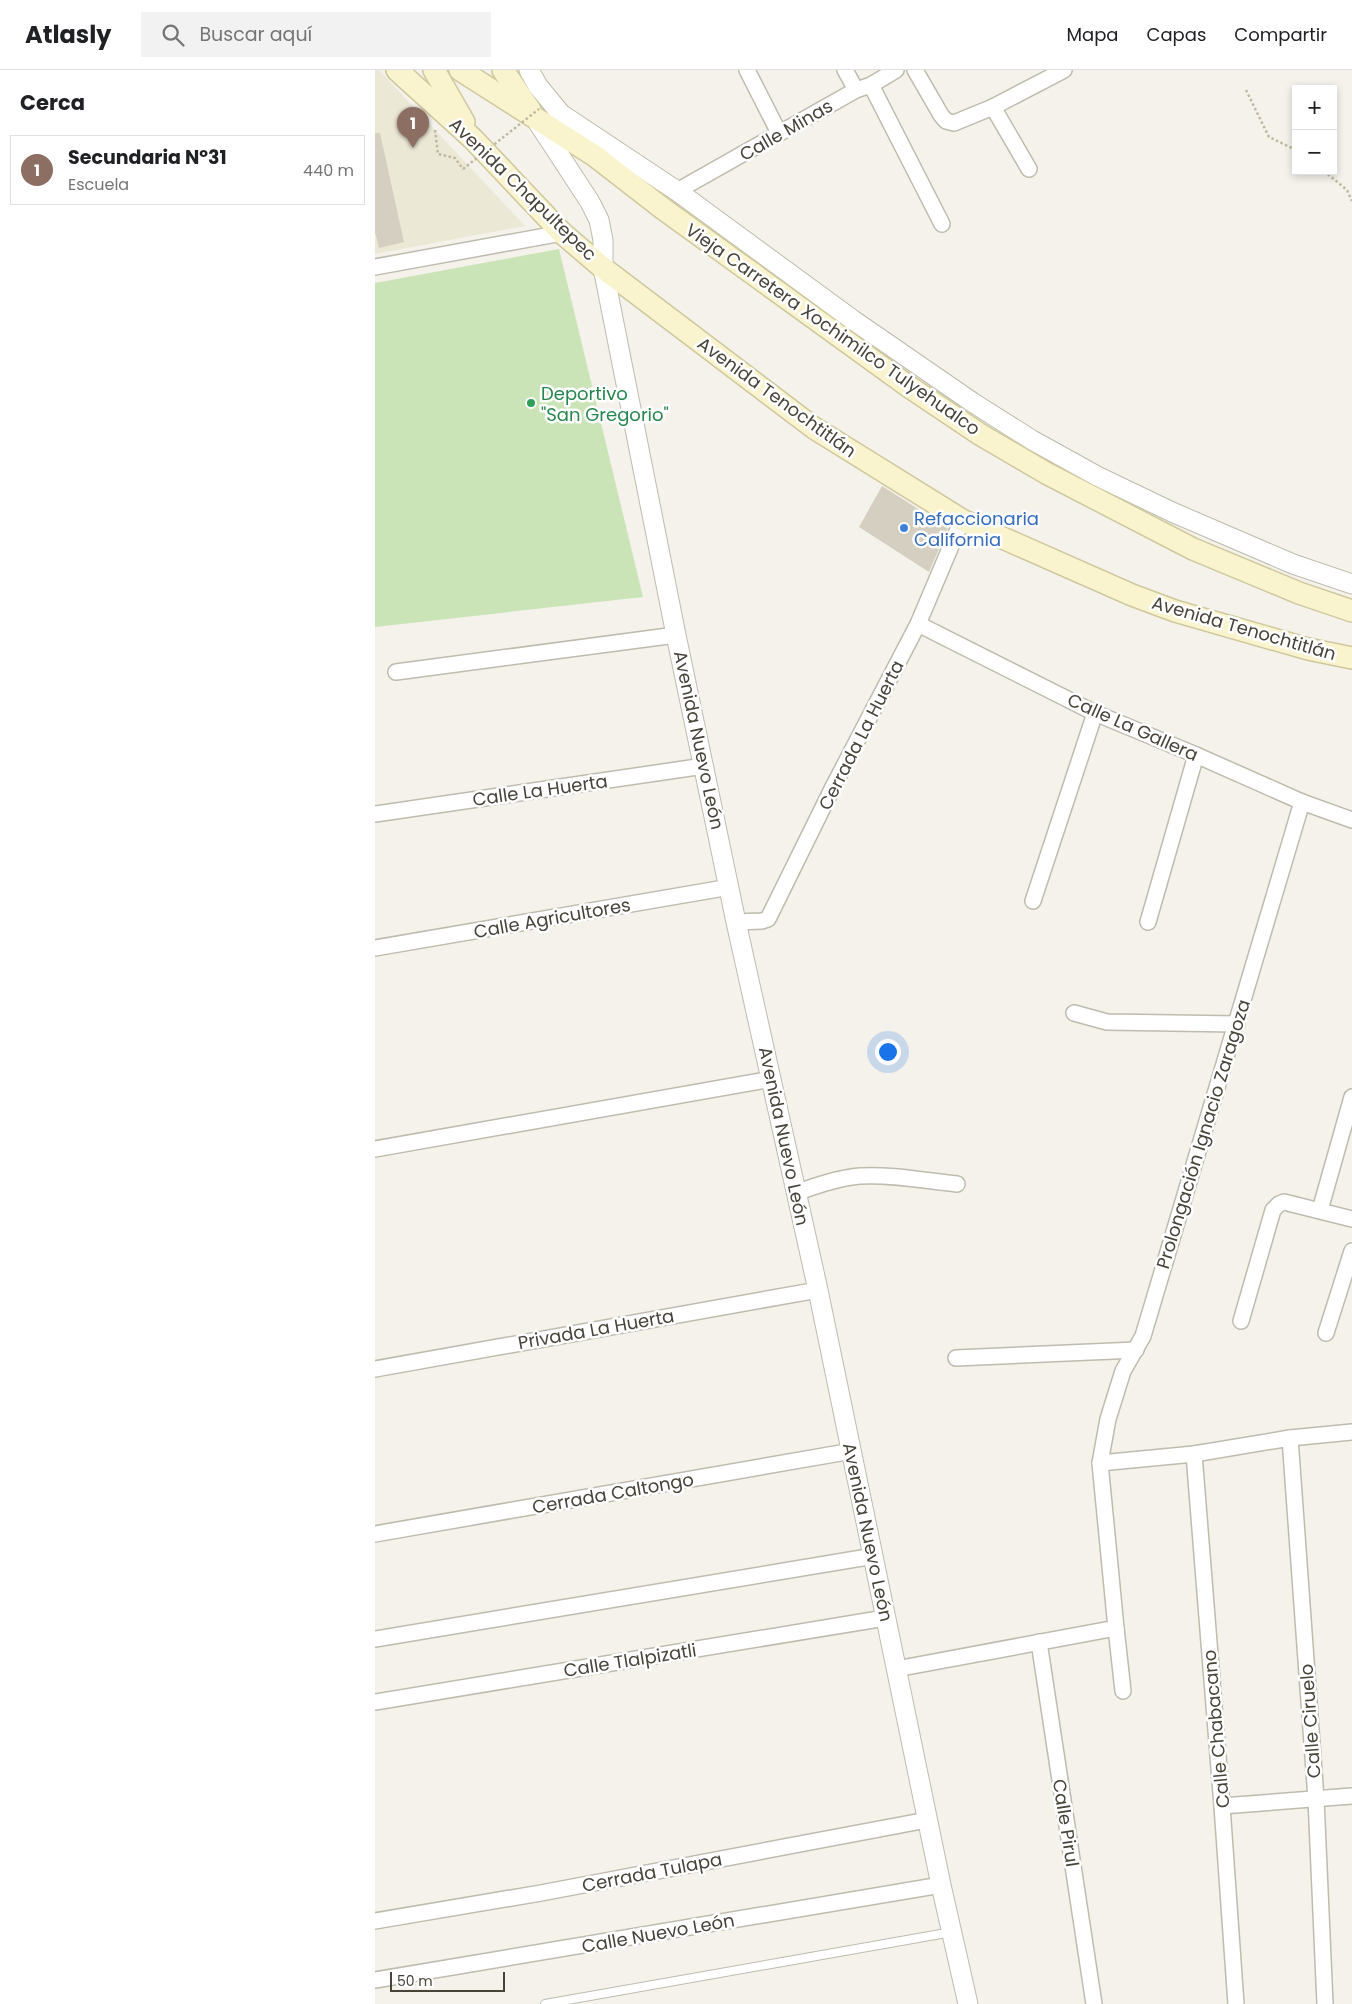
<!DOCTYPE html>
<html lang="es">
<meta charset="utf-8">
<style>
:root{--surface:#fff;--page:#f2f2f2;--text:#202124;--muted:#757577;--line:#e0e0e0;--accent:#2563eb}
body{margin:0;font-family:Poppins,sans-serif;background:var(--page);color:var(--text)}
.controls{position:absolute;right:15px;top:15px;display:grid;overflow:hidden;border-radius:0px;box-shadow:0 2px 8px #0003}
.controls button{width:45px;height:45px;display:grid;place-items:center;padding:0;border:0;border-bottom:1px solid var(--line);background:var(--surface);color:var(--text);font:25px sans-serif}
.scale{position:absolute;left:15px;bottom:12px;width:115px;box-sizing:border-box;padding-left:5px;border:2px solid #474339;border-top:0;font-size:14px;line-height:18px;white-space:nowrap;color:#474339;-webkit-text-stroke:4px #fff;paint-order:stroke}
.you{position:absolute;left:512px;top:981px;width:18px;height:18px;margin:-12px;border:4px solid #fff;border-radius:50%;background:#1a73e8;box-shadow:0 0 0 8px #1a73e833}
.badge{display:grid;place-items:center;width:32px;height:32px;border-radius:50%;background:var(--accent);color:#fff;font-size:16px;font-weight:700}
.pin{position:absolute;translate:-50% -41px;filter:drop-shadow(0 1px 2px #0008)}
.pin::after{content:'';position:absolute;top:26px;width:18px;height:15px;background:inherit;clip-path:polygon(0 0,100% 0,50% 100%)}
.list{margin:0;padding:0;list-style:none}
h2{display:flex;justify-content:space-between;align-items:center;height:65px;margin:0;padding:0 20px;font-size:21px}
h2 small{font-size:16px;font-weight:400;color:var(--muted)}
.list li{display:grid;grid-template-columns:32px 1fr auto;gap:15px;align-items:center;box-sizing:border-box;height:70px;margin:0 10px 10px;padding:0 10px;border:1px solid var(--line);border-radius:0px}
.list b{display:block;font-size:19px;white-space:nowrap}
.list p{margin:0;font-size:16px;white-space:nowrap;color:var(--muted)}
.list em{font-size:16px;font-style:normal;color:var(--muted)}
.icon{flex:none;width:28px;height:28px;fill:none;stroke:currentColor;stroke-width:2;stroke-linecap:round;stroke-linejoin:round}
.map{position:relative;flex:none;width:977px;height:1934px;overflow:hidden}
header{display:flex;align-items:center;gap:30px;box-sizing:border-box;height:70px;padding:0 25px;background:var(--surface);border-bottom:1px solid var(--line)}
header strong{font-size:24px}
nav{display:flex;gap:28px;margin-inline-start:auto;font-size:18px}
.search{width:350px;height:45px;background:var(--page);display:flex;align-items:center;gap:12px;box-sizing:border-box;padding:0 18px;border-radius:0px;color:var(--muted);font-size:19px}
main{display:flex}
aside{flex:1;background:var(--surface)}
.map>svg:first-child{display:block}
.education{fill:#ece8d6}
.green{fill:#cbe4b7}
.building{fill:#d5cfc1}
.lines{fill:none;stroke-linecap:round;stroke-linejoin:round}
.service-casing{stroke:#bfbbae;stroke-width:10}
.minor-casing{stroke:#bfbbae;stroke-width:18}
.tertiary-casing{stroke:#bfbbae;stroke-width:21}
.secondary-casing{stroke:#cfc89e;stroke-width:24}
.path{stroke:#bfb8a0;stroke-width:2.5;stroke-dasharray:2.5 2.5;stroke-linecap:butt}
.service{stroke:#fff;stroke-width:8}
.minor{stroke:#fff;stroke-width:15}
.tertiary{stroke:#fff;stroke-width:19}
.secondary{stroke:#faf4ce;stroke-width:21}
.path-bridge{stroke:#bfb8a0;stroke-width:2.5;stroke-dasharray:2.5 2.5;stroke-linecap:butt}
.leisure-dot{fill:#2e9e5b;stroke:#fff;stroke-width:2}
.shop-dot{fill:#3f7fe0;stroke:#fff;stroke-width:2}
.labels{text-anchor:middle;dominant-baseline:central;stroke-width:5;stroke-linejoin:round;paint-order:stroke}
.street-label{font-size:18px;fill:#474339;stroke:#fff}
.leisure-label{font-size:18px;fill:#27864d;stroke:#fff;text-anchor:start}
.shop-label{font-size:18px;fill:#366cbe;stroke:#fff;text-anchor:start}
</style>
<header>
<strong>Atlasly</strong>
<div class="search"><svg class="icon" aria-label="search" viewBox="0 0 24 24"><circle cx="10" cy="10" r="6"/><path d="M15 15l6 6"/></svg>Buscar aquí</div>
<nav><a>Mapa</a><a>Capas</a><a>Compartir</a></nav>
</header>
<main>
<aside>
<h2>Cerca<small></small></h2>
<ul class="list">
<li><span class="badge" style="background:#8d6e63">1</span><div><b>Secundaria Nº31</b><p>Escuela</p></div><em>440 m</em></li>
</ul>
</aside>
<div class="map">
<svg width="977" height="1934" viewBox="0 0 977 1934">
<rect width="100%" height="100%" fill="#f4f2eb"/>
<!-- education -->
<path class="education" d="M 0,0 L 4,0 L 150,156 L 0,184 Z"/>
<!-- green -->
<path class="green" d="M 184,179 L 268,527 L 0,557 L 0,213 Z"/>
<!-- building -->
<g class="building">
<path d="M 0,63 L 5,63 L 29,172 L 4,178 L 0,162 Z"/>
<path d="M 507,416 L 573,458 L 554,502 L 484,457 Z"/>
</g>
<g class="lines">
<!-- service casing -->
<g class="service-casing">
<path id="service" d="M 170,1934 L 577,1862"/>
</g>
<!-- minor casing -->
<g class="minor-casing">
<g id="minor">
<path d="M 372,0 L 404,63"/>
<path d="M 470,0 L 481,20"/>
<path d="M 540,0 L 566,45 L 571,51 L 579,53 L 618,37 L 689,0"/>
<path d="M 496,15 L 567,154"/>
<path d="M 618,37 L 654,99"/>
<path d="M 302,121 L 481,20 L 496,15 L 521,0"/>
<path d="M 0,197 L 187,163"/>
<path d="M 543,554 L 720,643 L 821,685 L 927,732 L 977,750"/>
<path d="M 21,602 L 301,565"/>
<path d="M 0,744 L 329,696"/>
<path d="M 658,831 L 720,643"/>
<path d="M 361,852 L 387,851 L 393,849 L 457,719 L 543,554 L 587,450"/>
<path d="M 773,852 L 821,685"/>
<path d="M 0,878 L 355,817"/>
<path d="M 699,943 L 732,952 L 862,954"/>
<path d="M 0,1079 L 397,1009"/>
<path d="M 421,1123 C 442,1115 463,1108 485,1106 C 517,1104 551,1111 582,1114"/>
<path d="M 945,1140 L 977,1027"/>
<path d="M 866,1251 L 898,1140 L 904,1134 L 909,1132 L 977,1149"/>
<path d="M 951,1263 L 977,1181"/>
<path d="M 581,1288 L 761,1280"/>
<path d="M 0,1299 L 443,1220"/>
<path d="M 915,1368 L 941,1729 L 950,1934"/>
<path d="M 819,1384 L 847,1736 L 861,1934"/>
<path d="M 725,1393 L 819,1384 L 915,1368 L 977,1362"/>
<path d="M 0,1464 L 477,1381"/>
<path d="M 741,1558 L 748,1621"/>
<path d="M 0,1569 L 499,1486"/>
<path d="M 664,1572 L 719,1934"/>
<path d="M 521,1599 L 741,1558 L 725,1393 L 733,1349 L 748,1301 L 768,1266 L 927,732"/>
<path d="M 0,1632 L 510,1548"/>
<path d="M 847,1736 L 977,1726"/>
<path d="M 0,1851 L 166,1823 L 552,1750"/>
<path d="M 0,1910 L 566,1815"/>
</g>
</g>
<!-- tertiary casing -->
<g class="tertiary-casing">
<g id="tertiary">
<path d="M 154,0 L 163,16 L 186,44 L 302,121 L 478,250 L 597,332 L 657,370 L 722,406 L 797,442 L 918,494 L 977,514"/>
<path d="M 160,48 L 215,132 L 224,150 L 228,170 L 228,198 L 301,565 L 361,852 L 443,1220 L 566,1815 L 593,1934"/>
</g>
</g>
<!-- secondary casing -->
<g class="secondary-casing">
<g id="secondary">
<path d="M 22,0 L 98,69 L 187,163 L 228,198 L 439,358 L 587,450 L 757,525 L 800,541 L 933,579 L 977,588"/>
<path d="M 59,0 L 89,52"/>
<path d="M 85,0 L 220,86 L 287,138 L 533,316 L 606,365 L 671,403 L 818,479 L 924,523 L 977,541"/>
<path d="M 128,0 L 155,40"/>
</g>
</g>
<!-- path -->
<g class="path">
<path d="M 871,20 L 894,67 L 921,80"/>
<path d="M 60,60 L 63,84 L 80,88 L 88,99"/>
<path d="M 949,101 L 972,120 L 977,131"/>
</g>
<!-- service -->
<use href="#service" class="service"/>
<!-- minor -->
<use href="#minor" class="minor"/>
<!-- tertiary -->
<use href="#tertiary" class="tertiary"/>
<!-- secondary -->
<use href="#secondary" class="secondary"/>
<!-- path-bridge -->
<path class="path-bridge" d="M 88,99 L 164,39"/>
</g>
<!-- markers -->
<circle class="leisure-dot" cx="156" cy="333" r="5"/>
<circle class="shop-dot" cx="529" cy="458" r="5"/>
<g class="labels">
<!-- street labels -->
<g class="street-label">
<text transform="translate(411 60) rotate(-30)">Calle Minas</text>
<text transform="translate(148 119) rotate(44)">Avenida Chapultepec</text>
<text transform="translate(458 259) rotate(35)">Vieja Carretera Xochimilco Tulyehualco</text>
<text transform="translate(402 327) rotate(36)">Avenida Tenochtitlán</text>
<text transform="translate(869 558) rotate(16)">Avenida Tenochtitlán</text>
<text transform="translate(758 657) rotate(24)">Calle La Gallera</text>
<text transform="translate(486 665) rotate(-63)">Cerrada La Huerta</text>
<text transform="translate(324 670) rotate(78)">Avenida Nuevo León</text>
<text transform="translate(165 720) rotate(-8)">Calle La Huerta</text>
<text transform="translate(177 848) rotate(-10)">Calle Agricultores</text>
<text transform="translate(828 1064) rotate(-73)">Prolongación Ignacio Zaragoza</text>
<text transform="translate(409 1066) rotate(78)">Avenida Nuevo León</text>
<text transform="translate(221 1259) rotate(-10)">Privada La Huerta</text>
<text transform="translate(238 1423) rotate(-10)">Cerrada Caltongo</text>
<text transform="translate(493 1462) rotate(78)">Avenida Nuevo León</text>
<text transform="translate(255 1590) rotate(-9)">Calle Tlalpizatli</text>
<text transform="translate(935 1651) rotate(-94)">Calle Ciruelo</text>
<text transform="translate(841 1659) rotate(-95)">Calle Chabacano</text>
<text transform="translate(691 1753) rotate(81)">Calle Pirul</text>
<text transform="translate(277 1802) rotate(-11)">Cerrada Tulapa</text>
<text transform="translate(283 1863) rotate(-10)">Calle Nuevo León</text>
</g>
<!-- leisure labels -->
<g class="leisure-label">
<text x="166" y="323">Deportivo<tspan x="166" dy="21">"San Gregorio"</tspan></text>
</g>
<!-- shop labels -->
<g class="shop-label">
<text x="539" y="448">Refaccionaria<tspan x="539" dy="21">California</tspan></text>
</g>
</g>
</svg>
<div class="controls">
<button>+</button>
<button>−</button>
</div>
<div class="scale">50 m</div>
<div class="you"></div>
<div class="pin badge" style="left:38px;top:78px;background:#8d6e63">1</div>
</div>
</main>
